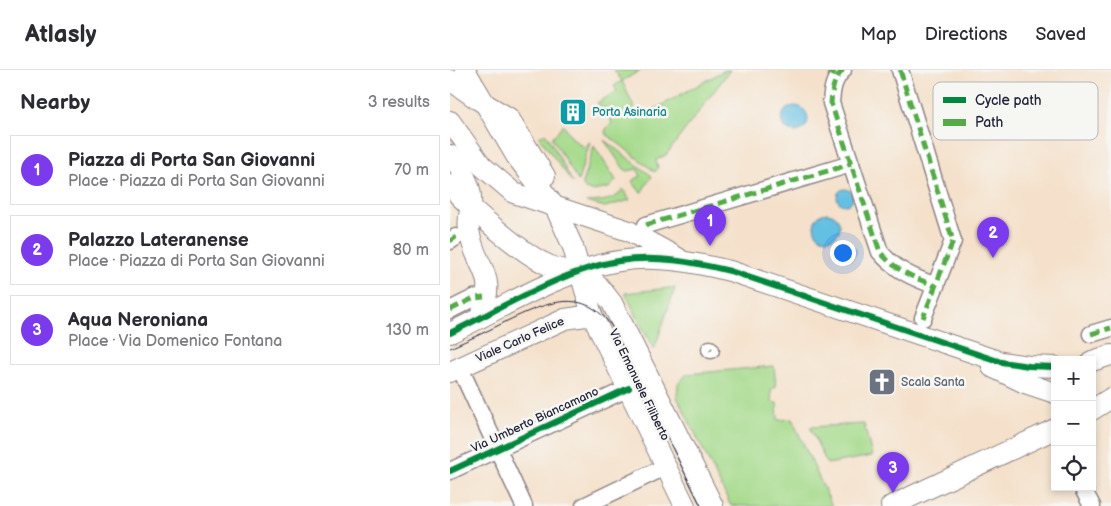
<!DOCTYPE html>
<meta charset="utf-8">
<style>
:root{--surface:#fff;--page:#f7f7f7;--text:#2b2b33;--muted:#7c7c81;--line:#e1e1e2;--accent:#7c3aed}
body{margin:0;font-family:"Balsamiq Sans",sans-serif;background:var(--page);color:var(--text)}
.controls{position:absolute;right:15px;bottom:15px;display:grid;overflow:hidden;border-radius:0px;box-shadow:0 2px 8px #0003}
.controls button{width:45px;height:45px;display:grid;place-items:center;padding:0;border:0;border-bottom:1px solid var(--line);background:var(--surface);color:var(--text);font:25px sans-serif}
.you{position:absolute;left:392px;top:182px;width:18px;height:18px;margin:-12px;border:4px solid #fff;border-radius:50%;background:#1a73e8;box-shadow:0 0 0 8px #1a73e833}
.badge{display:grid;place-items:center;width:32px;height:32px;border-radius:50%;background:var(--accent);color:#fff;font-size:16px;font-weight:700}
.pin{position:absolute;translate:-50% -41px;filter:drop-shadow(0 1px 2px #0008)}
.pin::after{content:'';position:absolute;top:26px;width:18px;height:15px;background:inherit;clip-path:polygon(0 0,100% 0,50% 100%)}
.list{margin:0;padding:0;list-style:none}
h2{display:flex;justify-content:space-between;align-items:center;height:65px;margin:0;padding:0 20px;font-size:21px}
h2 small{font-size:16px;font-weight:400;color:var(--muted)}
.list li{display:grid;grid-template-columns:32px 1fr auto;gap:15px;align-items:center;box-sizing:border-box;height:70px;margin:0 10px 10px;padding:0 10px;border:1px solid var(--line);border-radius:0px}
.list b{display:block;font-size:19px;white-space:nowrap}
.list p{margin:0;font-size:16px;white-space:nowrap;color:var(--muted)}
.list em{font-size:16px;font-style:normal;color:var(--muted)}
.icon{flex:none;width:28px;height:28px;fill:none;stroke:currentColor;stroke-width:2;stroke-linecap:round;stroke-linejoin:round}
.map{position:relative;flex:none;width:661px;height:436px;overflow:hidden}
header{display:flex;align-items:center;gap:30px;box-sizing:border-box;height:70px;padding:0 25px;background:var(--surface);border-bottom:1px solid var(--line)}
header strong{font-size:24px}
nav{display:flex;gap:28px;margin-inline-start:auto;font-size:18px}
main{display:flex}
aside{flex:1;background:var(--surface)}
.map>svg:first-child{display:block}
.green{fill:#a5da8b;stroke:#647e63}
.water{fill:#64c0e2;stroke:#43718e}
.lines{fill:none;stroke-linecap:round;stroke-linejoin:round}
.minor-casing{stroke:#8c8283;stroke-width:19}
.major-casing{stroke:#8c8283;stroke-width:22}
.minor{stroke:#fff;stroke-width:16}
.major{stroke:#fff;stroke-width:20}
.tram{stroke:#22223b;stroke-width:1}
.quiet{stroke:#53aa46;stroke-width:5;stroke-dasharray:10 5;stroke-linecap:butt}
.cycleway-casing{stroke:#f6f6f2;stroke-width:9}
.cycleway{stroke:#00873e;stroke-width:6}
.labels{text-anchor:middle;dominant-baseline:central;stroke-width:5;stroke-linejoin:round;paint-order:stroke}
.culture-label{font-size:12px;fill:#0d838f;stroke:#f6f6f2;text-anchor:start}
.street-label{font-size:12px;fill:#22223b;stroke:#f6f6f2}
.worship-label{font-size:12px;fill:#5b616d;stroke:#f6f6f2;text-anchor:start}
.key{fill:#f6f6f2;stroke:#b6b6bb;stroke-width:1}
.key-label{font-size:14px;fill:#22223b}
</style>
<header>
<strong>Atlasly</strong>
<nav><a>Map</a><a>Directions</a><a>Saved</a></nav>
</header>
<main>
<aside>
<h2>Nearby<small>3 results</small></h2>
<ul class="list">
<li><span class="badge">1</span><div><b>Piazza di Porta San Giovanni</b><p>Place · Piazza di Porta San Giovanni</p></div><em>70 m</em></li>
<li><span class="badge">2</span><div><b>Palazzo Lateranense</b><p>Place · Piazza di Porta San Giovanni</p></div><em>80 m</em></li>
<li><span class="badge">3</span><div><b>Aqua Neroniana</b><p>Place · Via Domenico Fontana</p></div><em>130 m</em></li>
</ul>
</aside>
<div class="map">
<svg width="661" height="436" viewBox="0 0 661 436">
<rect width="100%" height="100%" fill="#f6f6f2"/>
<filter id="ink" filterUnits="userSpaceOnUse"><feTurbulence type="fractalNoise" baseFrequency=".02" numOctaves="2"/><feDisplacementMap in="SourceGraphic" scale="10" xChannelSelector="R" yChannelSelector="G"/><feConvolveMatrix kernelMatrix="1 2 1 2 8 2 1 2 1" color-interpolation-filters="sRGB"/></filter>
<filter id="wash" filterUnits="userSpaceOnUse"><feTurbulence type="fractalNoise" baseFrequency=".0096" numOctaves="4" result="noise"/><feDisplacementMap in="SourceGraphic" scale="20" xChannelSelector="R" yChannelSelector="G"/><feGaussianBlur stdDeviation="1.12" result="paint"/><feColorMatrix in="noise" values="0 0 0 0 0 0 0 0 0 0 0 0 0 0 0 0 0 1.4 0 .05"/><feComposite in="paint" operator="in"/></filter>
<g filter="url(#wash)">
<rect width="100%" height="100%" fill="#f5e1cb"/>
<!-- green -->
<g class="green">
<path d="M 164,0 L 191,0 L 172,11 L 189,48 L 275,0 L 280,0 L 216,85 L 206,90 L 208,98 L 205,102 L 155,63 L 156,59 L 162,53 L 156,41 L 147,33 L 167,21 L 164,16 L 172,11 Z"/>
<path d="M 113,55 L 123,69 L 134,77 L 140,72 L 128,111 L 102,68 Z"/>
<path d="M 94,64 L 97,65 L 123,113 L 89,67 Z"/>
<path d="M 154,70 L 202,106 L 191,123 L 182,111 L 191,106 L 187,99 L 178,101 L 174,99 Z"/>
<path d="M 144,76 L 166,110 L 159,118 L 142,121 L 135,119 L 132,113 Z"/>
<path d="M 173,119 L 180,130 L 155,137 L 136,132 C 149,131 165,132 173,119 Z"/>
<path d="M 219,218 L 225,218 L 204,280 L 175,223 Z"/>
<path d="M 324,296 L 326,317 L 321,320 L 322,332 L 327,333 L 328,350 L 342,349 L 382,436 L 281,436 L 227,327 L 228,314 L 237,304 Z"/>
<path d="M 414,354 L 422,386 L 377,394 L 360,357 Z"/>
</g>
<!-- water -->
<g class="water">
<circle cx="345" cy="49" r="13"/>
<circle cx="395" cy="127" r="8"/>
<circle cx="377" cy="156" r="13"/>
<circle cx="398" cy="182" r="8"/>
</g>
</g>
<g filter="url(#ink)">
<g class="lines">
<!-- minor casing -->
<g class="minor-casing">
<g id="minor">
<path d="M 393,0 C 383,10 382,20 381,33 L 430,182 C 445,200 464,208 486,216"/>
<path d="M 450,0 L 503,171 L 473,248"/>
<path d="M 196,155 L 401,94"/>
<path d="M 0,171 L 6,167"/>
<path d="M 0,240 L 24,228 L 34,227"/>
<path d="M 641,264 L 661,258"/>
<path d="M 260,279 L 261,280"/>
<path d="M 10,298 L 74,436"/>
<path d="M 0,401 L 179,318"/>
<path d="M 632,417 L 642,436"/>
<path d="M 134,436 L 217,396"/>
</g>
</g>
<!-- major casing -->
<g class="major-casing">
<g id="major">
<path d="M 15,0 L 66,86 L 105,137 L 123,177 L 142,245 L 235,436"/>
<path d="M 0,10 L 27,29 L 59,48 L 95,106"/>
<path d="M 0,51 L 32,96 L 64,123 L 179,161 L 228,188"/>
<path d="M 0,85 C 11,97 23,116 21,134 C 20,143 17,151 19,160 C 26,202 49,201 30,248"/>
<path d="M 0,115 C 15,135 69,180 92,192 C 104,199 116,201 129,202"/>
<path d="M 131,202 L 148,215 L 162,233 L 263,436"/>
<path d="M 0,263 C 50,239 115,199 169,191 C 206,185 243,192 280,201 L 551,292 L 579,296 L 605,297"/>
<path d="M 642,291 L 661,285"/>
<path d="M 542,297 L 575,313 L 605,323"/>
<path d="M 0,302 L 115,249 L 142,245"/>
<path d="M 642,340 L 661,328"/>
<path d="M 441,436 L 605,359"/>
</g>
</g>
<!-- minor -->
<use href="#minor" class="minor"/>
<!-- major -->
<use href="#major" class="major"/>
<!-- tram -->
<path class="tram" d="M 0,278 C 20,269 40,260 59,250 C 100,231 137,215 166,263 L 251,436"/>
<!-- quiet -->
<g class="quiet">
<path d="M 377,0 L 387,6"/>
<path d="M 393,0 C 383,10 382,20 381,33 L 430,182 C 445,200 464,208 486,216"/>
<path d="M 450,0 L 503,171 L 473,248"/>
<path d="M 196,155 L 401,94"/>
<path d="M 0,171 L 6,167"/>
<path d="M 0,240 L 24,228 L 34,227"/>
<path d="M 641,264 L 661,258"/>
<path d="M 260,279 L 261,280"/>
</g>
<!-- cycleway casing -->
<g class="cycleway-casing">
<g id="cycleway">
<path d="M 0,263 C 50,239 115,199 169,191 C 206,185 243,192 280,201 L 551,292 L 579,296 L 605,297"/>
<path d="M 0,401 L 179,318"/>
</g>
</g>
<!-- cycleway -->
<use href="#cycleway" class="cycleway"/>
</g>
</g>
<!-- icons -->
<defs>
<g id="building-square" transform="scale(1.4375)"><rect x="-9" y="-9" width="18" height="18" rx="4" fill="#0f9aa8" stroke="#f6f6f2"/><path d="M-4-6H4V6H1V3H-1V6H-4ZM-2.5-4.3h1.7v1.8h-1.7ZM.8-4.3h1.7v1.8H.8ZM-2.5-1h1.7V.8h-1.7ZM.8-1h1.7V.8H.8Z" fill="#fff"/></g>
<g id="church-square" transform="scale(1.4375)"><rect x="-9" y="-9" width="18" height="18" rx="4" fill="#6b7280" stroke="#f6f6f2"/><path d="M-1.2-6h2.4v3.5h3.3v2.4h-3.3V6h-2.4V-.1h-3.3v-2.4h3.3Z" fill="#fff"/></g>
</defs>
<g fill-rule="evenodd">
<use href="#building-square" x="123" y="42"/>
<use href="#church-square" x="432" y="312"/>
</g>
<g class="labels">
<!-- culture labels -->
<g class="culture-label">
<text x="142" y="42">Porta Asinaria</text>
</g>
<!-- street labels -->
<g class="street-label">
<text transform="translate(70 270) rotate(-24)">Viale Carlo Felice</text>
<text transform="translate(189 315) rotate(64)">Via Emanuele Filiberto</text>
<text transform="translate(85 350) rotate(-25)">Via Umberto Biancamano</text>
</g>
<!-- worship labels -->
<g class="worship-label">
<text x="451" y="312">Scala Santa</text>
</g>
</g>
<!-- legend -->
<rect x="483" y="12" width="165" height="58" rx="8" class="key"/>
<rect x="493" y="27" width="23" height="6" fill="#00873e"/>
<rect x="493" y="49" width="23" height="7" fill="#53aa46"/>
<g class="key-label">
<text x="525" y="35">Cycle path</text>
<text x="525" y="57">Path</text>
</g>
</svg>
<div class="controls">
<button>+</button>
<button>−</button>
<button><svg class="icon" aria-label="locate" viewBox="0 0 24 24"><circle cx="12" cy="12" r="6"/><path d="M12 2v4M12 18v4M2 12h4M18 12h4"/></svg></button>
</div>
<div class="you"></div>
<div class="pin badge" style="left:260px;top:176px">1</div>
<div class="pin badge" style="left:543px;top:188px">2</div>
<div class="pin badge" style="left:443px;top:423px">3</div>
</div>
</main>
